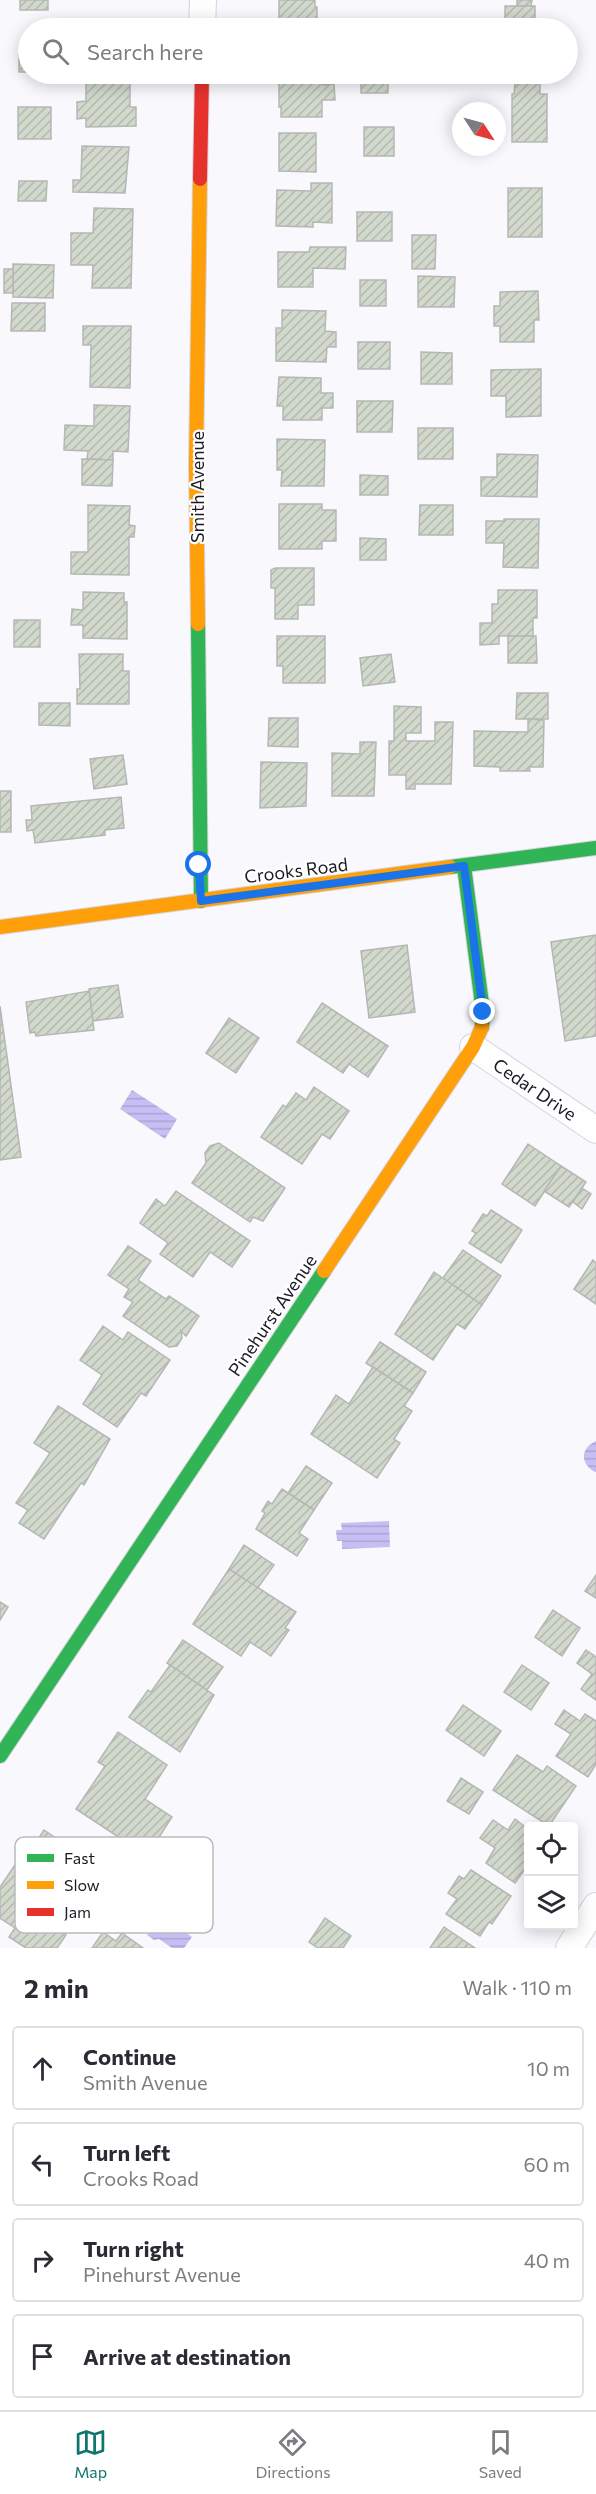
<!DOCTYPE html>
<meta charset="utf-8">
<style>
:root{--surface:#fff;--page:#f7f7f7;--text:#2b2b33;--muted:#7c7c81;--line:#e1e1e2;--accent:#0f766e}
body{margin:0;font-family:Commissioner,sans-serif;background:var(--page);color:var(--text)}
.controls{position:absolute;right:18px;bottom:18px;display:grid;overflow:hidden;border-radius:6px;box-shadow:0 3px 15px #0003}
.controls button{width:54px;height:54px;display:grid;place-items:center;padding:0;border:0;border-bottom:2px solid var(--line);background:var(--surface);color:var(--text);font:30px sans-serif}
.compass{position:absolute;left:452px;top:102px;width:54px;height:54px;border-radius:50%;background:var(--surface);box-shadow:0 3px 15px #0003;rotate:126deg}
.stop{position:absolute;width:18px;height:18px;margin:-14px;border:4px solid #1a73e8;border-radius:50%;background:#fff}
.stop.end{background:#1a73e8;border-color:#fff;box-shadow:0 2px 6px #0008}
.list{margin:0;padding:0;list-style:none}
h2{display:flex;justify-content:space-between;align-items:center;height:78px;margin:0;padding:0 24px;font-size:26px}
h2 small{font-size:20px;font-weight:400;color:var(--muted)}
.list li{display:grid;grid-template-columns:39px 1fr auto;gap:18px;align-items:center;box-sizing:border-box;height:84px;margin:0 12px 12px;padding:0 12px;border:2px solid var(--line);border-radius:6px}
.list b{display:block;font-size:22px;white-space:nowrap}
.list p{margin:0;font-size:20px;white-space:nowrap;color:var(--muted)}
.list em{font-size:20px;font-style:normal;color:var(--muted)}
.icon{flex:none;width:33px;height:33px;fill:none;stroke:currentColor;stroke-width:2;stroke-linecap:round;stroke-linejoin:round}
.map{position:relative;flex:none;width:596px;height:1948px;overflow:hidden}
.search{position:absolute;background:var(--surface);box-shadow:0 3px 15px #0003;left:18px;right:18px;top:18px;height:66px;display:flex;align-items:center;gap:15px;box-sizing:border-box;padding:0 21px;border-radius:33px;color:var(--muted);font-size:22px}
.sheet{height:462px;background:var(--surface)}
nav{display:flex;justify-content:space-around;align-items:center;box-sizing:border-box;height:84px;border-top:2px solid var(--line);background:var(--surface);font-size:16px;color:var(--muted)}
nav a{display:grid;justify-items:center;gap:3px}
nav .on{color:var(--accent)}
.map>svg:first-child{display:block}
.water{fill:url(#water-rules)}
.building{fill:url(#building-hatch);stroke:#b5b7b4;stroke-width:1.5}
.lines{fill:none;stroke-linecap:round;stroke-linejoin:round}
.street-casing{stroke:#d6d4db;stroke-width:28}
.fast-casing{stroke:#d6d4db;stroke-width:16}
.slow-casing{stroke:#d6d4db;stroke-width:16}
.jam-casing{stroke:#d6d4db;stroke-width:16}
.street{stroke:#fefeff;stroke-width:26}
.fast{stroke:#30b455;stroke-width:14}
.slow{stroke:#ff9f0a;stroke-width:14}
.jam{stroke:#e5322d;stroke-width:14}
.route{stroke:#1a73e8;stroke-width:8}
.labels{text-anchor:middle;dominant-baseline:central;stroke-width:4.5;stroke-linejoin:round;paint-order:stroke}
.street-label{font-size:18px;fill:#1b1a24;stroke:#fff}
.key{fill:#fff;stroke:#bbbabd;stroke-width:1.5}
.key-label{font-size:16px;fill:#1b1a24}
</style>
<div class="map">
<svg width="596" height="1948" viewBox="0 0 596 1948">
<defs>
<pattern id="water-rules" width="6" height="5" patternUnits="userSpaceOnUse" patternTransform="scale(1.5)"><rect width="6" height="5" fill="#c7bff4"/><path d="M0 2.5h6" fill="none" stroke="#aaa4d1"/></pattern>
<pattern id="building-hatch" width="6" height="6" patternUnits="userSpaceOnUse" patternTransform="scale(1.5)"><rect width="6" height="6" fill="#d1d8cc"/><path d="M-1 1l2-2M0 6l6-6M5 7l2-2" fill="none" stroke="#b3b9af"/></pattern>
</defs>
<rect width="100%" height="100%" fill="#f9f8fc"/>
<!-- water -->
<g class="water">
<path d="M 132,1090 L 177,1119 L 165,1139 L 120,1109 Z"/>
<path d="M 596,1441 L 596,1472 L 595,1472 C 580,1464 580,1448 596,1441 Z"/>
<path d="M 389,1521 L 390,1547 L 342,1549 L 342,1541 L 337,1541 L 336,1530 L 342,1530 L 341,1523 Z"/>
<path d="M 161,1915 L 192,1937 L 184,1948 L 172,1948 L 159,1939 L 154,1940 L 147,1935 Z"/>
</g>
<!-- building -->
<g class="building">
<rect x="20" y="0" width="28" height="10"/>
<path d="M 279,0 L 315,0 L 315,7 L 317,7 L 317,28 L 279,28 Z"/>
<path d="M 517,0 L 532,0 L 531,6 L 517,6 Z"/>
<rect x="505" y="6" width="30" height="22"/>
<path d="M 78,20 L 121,21 L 121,28 L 78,28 Z"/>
<rect x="19" y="54" width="9" height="18"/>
<path d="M 279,74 L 323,74 L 323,85 L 334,84 L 335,100 L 322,100 L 322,117 L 281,117 L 281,106 L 279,107 Z"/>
<rect x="361" y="74" width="27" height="19"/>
<rect x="513" y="74" width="29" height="9"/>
<path d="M 130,82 L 130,107 L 136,107 L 136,126 L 86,127 L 86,118 L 77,119 L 77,102 L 86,101 L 86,83 Z"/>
<path d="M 515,83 L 540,83 L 540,94 L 547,94 L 547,142 L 512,142 L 512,94 L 514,94 Z"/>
<rect x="18" y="107" width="33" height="32"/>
<rect x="364" y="127" width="30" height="29"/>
<path d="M 279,133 L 316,133 L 316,172 L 279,171 Z"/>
<path d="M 82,146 L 129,147 L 125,193 L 73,192 L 73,180 L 81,180 Z"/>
<path d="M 19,181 L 47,181 L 46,201 L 18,201 Z"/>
<path d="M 311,183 L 332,183 L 332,223 L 313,222 L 313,227 L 276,226 L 277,190 L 311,191 Z"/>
<rect x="508" y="188" width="34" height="49"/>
<path d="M 94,208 L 133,209 L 131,288 L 92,288 L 93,265 L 71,265 L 71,233 L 93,233 Z"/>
<rect x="357" y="212" width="35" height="29"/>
<path d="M 412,235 L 436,235 L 435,269 L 412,269 Z"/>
<path d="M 310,247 L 346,247 L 345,269 L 313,268 L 313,287 L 278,287 L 278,252 L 309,252 Z"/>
<path d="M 13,264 L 54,265 L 53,298 L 13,297 Z"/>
<rect x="4" y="269" width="9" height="24"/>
<path d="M 418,276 L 455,277 L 454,307 L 418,307 Z"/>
<rect x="360" y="280" width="26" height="26"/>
<path d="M 538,291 L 539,320 L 534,320 L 534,342 L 500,342 L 500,326 L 494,326 L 494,306 L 500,306 L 500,292 Z"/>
<path d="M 12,303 L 45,303 L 45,331 L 11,331 Z"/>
<path d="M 282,310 L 326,311 L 325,331 L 336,332 L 336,347 L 327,347 L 326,362 L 276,361 L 276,328 L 282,328 Z"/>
<path d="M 83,326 L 131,326 L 130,388 L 90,387 L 91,345 L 83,345 Z"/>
<rect x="358" y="342" width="32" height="27"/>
<path d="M 421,352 L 452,353 L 452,384 L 421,384 Z"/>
<path d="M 541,369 L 541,416 L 506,417 L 506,396 L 491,396 L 491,370 Z"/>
<path d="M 279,377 L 321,378 L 321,393 L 333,393 L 333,408 L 322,408 L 322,420 L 283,420 L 283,406 L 277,406 Z"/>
<path d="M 357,401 L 393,401 L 392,432 L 357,432 Z"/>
<path d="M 94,405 L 130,406 L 128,452 L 113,451 L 113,460 L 87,459 L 88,451 L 64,450 L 65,425 L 94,426 Z"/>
<rect x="418" y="428" width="35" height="31"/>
<path d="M 277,439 L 325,440 L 324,486 L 281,486 L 282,470 L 277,470 Z"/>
<path d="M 497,454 L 538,455 L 537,497 L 481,496 L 481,477 L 497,477 Z"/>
<path d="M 82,459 L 113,460 L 112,486 L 82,485 Z"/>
<path d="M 360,475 L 388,476 L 388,495 L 360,495 Z"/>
<path d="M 279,504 L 322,504 L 322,510 L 336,510 L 336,541 L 322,541 L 322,549 L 279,549 Z"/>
<path d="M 88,505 L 130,506 L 129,525 L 135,526 L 134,537 L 129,537 L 129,575 L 71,574 L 71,552 L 88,552 Z"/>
<path d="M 420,505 L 453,505 L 453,535 L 419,535 Z"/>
<path d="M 504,519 L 539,519 L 538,568 L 503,567 L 504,543 L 486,543 L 486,521 L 504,521 Z"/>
<path d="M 360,538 L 386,539 L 386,560 L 360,560 Z"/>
<path d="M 275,568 L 314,568 L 314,605 L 298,605 L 298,619 L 275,619 L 275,588 L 271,588 L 271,570 Z"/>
<path d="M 498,590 L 537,590 L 537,618 L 533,618 L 533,636 L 499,636 L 499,644 L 480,645 L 480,623 L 492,623 L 492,604 L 498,604 Z"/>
<path d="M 83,592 L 124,593 L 124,602 L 127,602 L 127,639 L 83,638 L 83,625 L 71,625 L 72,609 L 83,610 Z"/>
<rect x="14" y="620" width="26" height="27"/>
<path d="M 277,636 L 325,636 L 325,683 L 283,683 L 283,666 L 277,666 Z"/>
<path d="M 508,636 L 536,636 L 537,663 L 508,663 Z"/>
<path d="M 79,654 L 123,654 L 123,671 L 129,671 L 129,704 L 77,704 L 77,689 L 80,689 Z"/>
<path d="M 391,654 L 395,682 L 363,686 L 360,658 Z"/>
<path d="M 517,693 L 548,693 L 548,719 L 516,719 Z"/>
<path d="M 39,703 L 70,703 L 70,726 L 39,725 Z"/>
<path d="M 394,706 L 421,707 L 421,733 L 406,733 L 406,741 L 435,741 L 435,722 L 453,722 L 451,784 L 415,784 L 415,789 L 406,789 L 406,775 L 389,775 L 389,741 L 394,741 Z"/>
<path d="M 269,718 L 298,718 L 298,747 L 268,746 Z"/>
<path d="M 528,719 L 544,720 L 543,767 L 529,767 L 530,771 L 500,771 L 500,767 L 474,766 L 474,731 L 528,732 Z"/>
<path d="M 360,742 L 376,742 L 374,796 L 332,796 L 332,753 L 360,754 Z"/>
<path d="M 123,755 L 127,784 L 94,789 L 90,759 Z"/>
<path d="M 261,762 L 307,763 L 306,806 L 260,808 Z"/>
<rect x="0" y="791" width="11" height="41"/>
<path d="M 121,797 L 124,828 L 105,830 L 105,835 L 35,843 L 33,830 L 27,831 L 26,820 L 32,820 L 31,806 Z"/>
<path d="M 596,935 L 596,1036 L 565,1041 L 551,942 Z"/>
<path d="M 407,945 L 415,1012 L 369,1018 L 361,951 Z"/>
<path d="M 118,985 L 123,1017 L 93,1021 L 89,989 Z"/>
<path d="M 89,991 L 94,1030 L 36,1036 L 35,1032 L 30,1033 L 26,1002 Z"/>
<path d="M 322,1003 L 388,1046 L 368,1077 L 349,1064 L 343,1073 L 297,1042 Z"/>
<path d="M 0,1006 L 21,1157 L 0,1160 Z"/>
<path d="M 229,1018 L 259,1038 L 236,1073 L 206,1053 Z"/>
<path d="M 314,1087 L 349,1111 L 330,1139 L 322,1134 L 302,1164 L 261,1137 L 283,1105 L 286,1107 L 296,1093 L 306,1100 Z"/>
<path d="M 219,1143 L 285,1188 L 263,1221 L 253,1217 L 250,1222 L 192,1183 L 206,1163 L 205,1153 L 210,1146 Z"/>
<path d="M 528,1144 L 561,1166 L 535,1206 L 502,1184 Z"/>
<path d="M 561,1166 L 586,1182 L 569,1207 L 544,1191 Z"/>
<path d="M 582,1188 L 591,1194 L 582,1209 L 573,1202 Z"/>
<path d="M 176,1191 L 250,1241 L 232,1267 L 210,1252 L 193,1277 L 160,1254 L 168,1243 L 140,1223 L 156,1199 L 165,1206 Z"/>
<path d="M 491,1210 L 522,1230 L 501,1263 L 469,1243 L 476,1233 L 472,1231 L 483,1214 L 487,1216 Z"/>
<path d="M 128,1246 L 151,1261 L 138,1280 L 166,1299 L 169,1296 L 199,1316 L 186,1336 L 181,1331 L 182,1338 L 177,1346 L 169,1347 L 123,1316 L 133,1302 L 124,1297 L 129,1289 L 108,1275 Z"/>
<path d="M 463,1250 L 501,1276 L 482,1305 L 443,1278 Z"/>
<path d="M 593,1260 L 596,1263 L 596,1304 L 574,1289 Z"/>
<path d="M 434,1272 L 482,1305 L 465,1329 L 457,1324 L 433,1360 L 395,1334 Z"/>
<path d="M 103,1326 L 123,1340 L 128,1332 L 170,1360 L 146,1396 L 141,1393 L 117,1427 L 83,1404 L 102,1375 L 80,1360 Z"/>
<path d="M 380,1342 L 426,1372 L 413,1393 L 366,1363 Z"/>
<path d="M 373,1367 L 413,1393 L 404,1406 L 412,1411 L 394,1439 L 400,1443 L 377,1478 L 311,1434 L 336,1395 L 349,1404 Z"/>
<path d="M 58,1406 L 110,1439 L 84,1485 L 81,1483 L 44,1539 L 19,1523 L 28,1510 L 16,1503 L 50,1453 L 34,1443 Z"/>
<path d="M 306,1466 L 332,1483 L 314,1510 L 288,1493 Z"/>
<path d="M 282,1489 L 314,1510 L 299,1533 L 308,1539 L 297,1556 L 256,1529 L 265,1513 L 262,1511 L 268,1501 L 272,1504 Z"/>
<path d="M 244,1545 L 274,1565 L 257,1589 L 229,1569 Z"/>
<path d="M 229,1569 L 296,1612 L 285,1628 L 289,1630 L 271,1656 L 250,1642 L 241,1656 L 193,1624 Z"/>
<path d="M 596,1575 L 596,1598 L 585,1591 Z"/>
<path d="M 0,1602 L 8,1607 L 0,1620 Z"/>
<path d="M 553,1610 L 580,1628 L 562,1656 L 535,1637 Z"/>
<path d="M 183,1640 L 223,1667 L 207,1690 L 167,1663 Z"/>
<path d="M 586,1650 L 596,1657 L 596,1700 L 581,1689 L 592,1674 L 577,1663 Z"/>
<path d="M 170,1665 L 214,1695 L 180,1752 L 129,1717 L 148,1690 L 151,1692 Z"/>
<path d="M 522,1665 L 549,1683 L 531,1710 L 504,1692 Z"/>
<path d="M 463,1705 L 501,1731 L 484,1756 L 446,1730 Z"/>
<path d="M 564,1710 L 580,1721 L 585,1714 L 596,1721 L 596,1764 L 588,1777 L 556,1756 L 571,1734 L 555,1724 Z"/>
<path d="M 118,1732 L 167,1765 L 145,1799 L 172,1817 L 147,1856 L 76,1809 L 105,1766 L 98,1762 Z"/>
<path d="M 517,1755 L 543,1772 L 547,1766 L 576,1786 L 549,1826 L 493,1790 Z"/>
<path d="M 461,1778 L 483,1792 L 469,1814 L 447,1801 Z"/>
<path d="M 515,1819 L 528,1829 L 528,1865 L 515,1883 L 486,1863 L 495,1848 L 480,1838 L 493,1820 L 508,1830 Z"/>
<path d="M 44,1830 L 75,1851 L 58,1876 L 27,1856 Z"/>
<path d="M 23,1853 L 58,1876 L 48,1891 L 64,1902 L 49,1924 L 66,1935 L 57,1948 L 26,1948 L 9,1937 L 15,1928 L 0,1918 L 0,1887 Z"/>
<path d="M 471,1870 L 511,1896 L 492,1924 L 489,1922 L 480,1936 L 446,1914 L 457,1899 L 448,1893 L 459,1876 L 464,1879 Z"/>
<path d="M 325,1918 L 351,1936 L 343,1948 L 318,1948 L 309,1942 Z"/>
<path d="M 444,1927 L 475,1948 L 430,1948 Z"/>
<path d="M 103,1932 L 116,1941 L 122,1933 L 143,1948 L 92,1948 Z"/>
</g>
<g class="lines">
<!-- street casing -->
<g class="street-casing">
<g id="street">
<path d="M 202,28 L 203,0"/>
<path d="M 473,1047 L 596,1130"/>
<path d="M 569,1948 L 596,1906"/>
</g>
</g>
<!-- fast casing -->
<g class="fast-casing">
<g id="fast">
<path d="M 198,624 L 201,901"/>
<path d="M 464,866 L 483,1012 L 482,1027"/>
<path d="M 450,867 L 596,848"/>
<path d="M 0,1756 L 324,1271"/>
</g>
</g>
<!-- slow casing -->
<g class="slow-casing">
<g id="slow">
<path d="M 198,624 L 196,465 L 200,179"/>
<path d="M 0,927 L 450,867"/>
<path d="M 324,1271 L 473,1047 L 482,1027"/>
</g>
</g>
<!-- jam casing -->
<g class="jam-casing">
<path id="jam" d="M 200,179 L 202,74"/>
</g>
<!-- street -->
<use href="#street" class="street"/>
<!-- fast -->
<use href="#fast" class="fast"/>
<!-- slow -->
<use href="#slow" class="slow"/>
<!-- jam -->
<use href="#jam" class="jam"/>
</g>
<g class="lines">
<!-- route -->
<path class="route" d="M 199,865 L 201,901 L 464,866 L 483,1012"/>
</g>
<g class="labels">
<!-- street labels -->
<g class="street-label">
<text transform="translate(197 487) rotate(-90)">Smith Avenue</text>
<text transform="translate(296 870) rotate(-7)">Crooks Road</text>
<text transform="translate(535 1089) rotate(34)">Cedar Drive</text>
<text transform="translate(272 1315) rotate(-56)">Pinehurst Avenue</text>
</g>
</g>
<!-- legend -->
<rect x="15" y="1837" width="198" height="96" rx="9" class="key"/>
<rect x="27" y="1854" width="27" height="8" fill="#30b455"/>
<rect x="27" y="1881" width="27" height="8" fill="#ff9f0a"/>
<rect x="27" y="1908" width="27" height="8" fill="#e5322d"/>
<g class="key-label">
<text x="64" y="1864">Fast</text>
<text x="64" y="1891">Slow</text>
<text x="64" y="1918">Jam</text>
</g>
</svg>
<div class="controls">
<button><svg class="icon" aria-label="locate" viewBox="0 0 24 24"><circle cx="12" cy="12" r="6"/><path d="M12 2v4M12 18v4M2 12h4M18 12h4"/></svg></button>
<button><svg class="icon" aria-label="layers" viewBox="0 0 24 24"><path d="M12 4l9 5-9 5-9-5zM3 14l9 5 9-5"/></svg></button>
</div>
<svg class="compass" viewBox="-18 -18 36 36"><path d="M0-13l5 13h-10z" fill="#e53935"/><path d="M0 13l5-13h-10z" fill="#7c7c81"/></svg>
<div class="stop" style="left:199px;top:865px"></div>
<div class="stop end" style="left:483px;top:1012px"></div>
<div class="search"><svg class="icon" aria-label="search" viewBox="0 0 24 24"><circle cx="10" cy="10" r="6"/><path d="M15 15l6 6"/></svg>Search here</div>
</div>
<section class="sheet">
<h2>2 min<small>Walk · 110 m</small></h2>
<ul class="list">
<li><svg class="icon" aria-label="ahead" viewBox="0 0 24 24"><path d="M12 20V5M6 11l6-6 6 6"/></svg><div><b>Continue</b><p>Smith Avenue</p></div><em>10 m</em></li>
<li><svg class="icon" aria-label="left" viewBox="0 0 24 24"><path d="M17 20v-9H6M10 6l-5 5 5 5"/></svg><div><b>Turn left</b><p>Crooks Road</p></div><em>60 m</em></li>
<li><svg class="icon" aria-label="right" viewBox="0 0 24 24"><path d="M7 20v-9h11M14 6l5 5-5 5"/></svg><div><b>Turn right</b><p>Pinehurst Avenue</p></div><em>40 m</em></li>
<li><svg class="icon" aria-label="arrive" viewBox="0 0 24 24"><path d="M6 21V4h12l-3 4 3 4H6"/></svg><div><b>Arrive at destination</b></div></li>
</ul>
</section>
<nav>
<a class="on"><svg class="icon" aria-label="map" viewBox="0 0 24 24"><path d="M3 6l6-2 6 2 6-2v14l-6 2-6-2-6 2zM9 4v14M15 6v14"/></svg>Map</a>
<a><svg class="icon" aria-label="directions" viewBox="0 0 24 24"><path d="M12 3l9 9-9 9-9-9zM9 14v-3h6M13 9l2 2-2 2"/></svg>Directions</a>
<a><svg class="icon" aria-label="saved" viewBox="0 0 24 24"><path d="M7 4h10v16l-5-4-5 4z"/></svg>Saved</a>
</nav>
